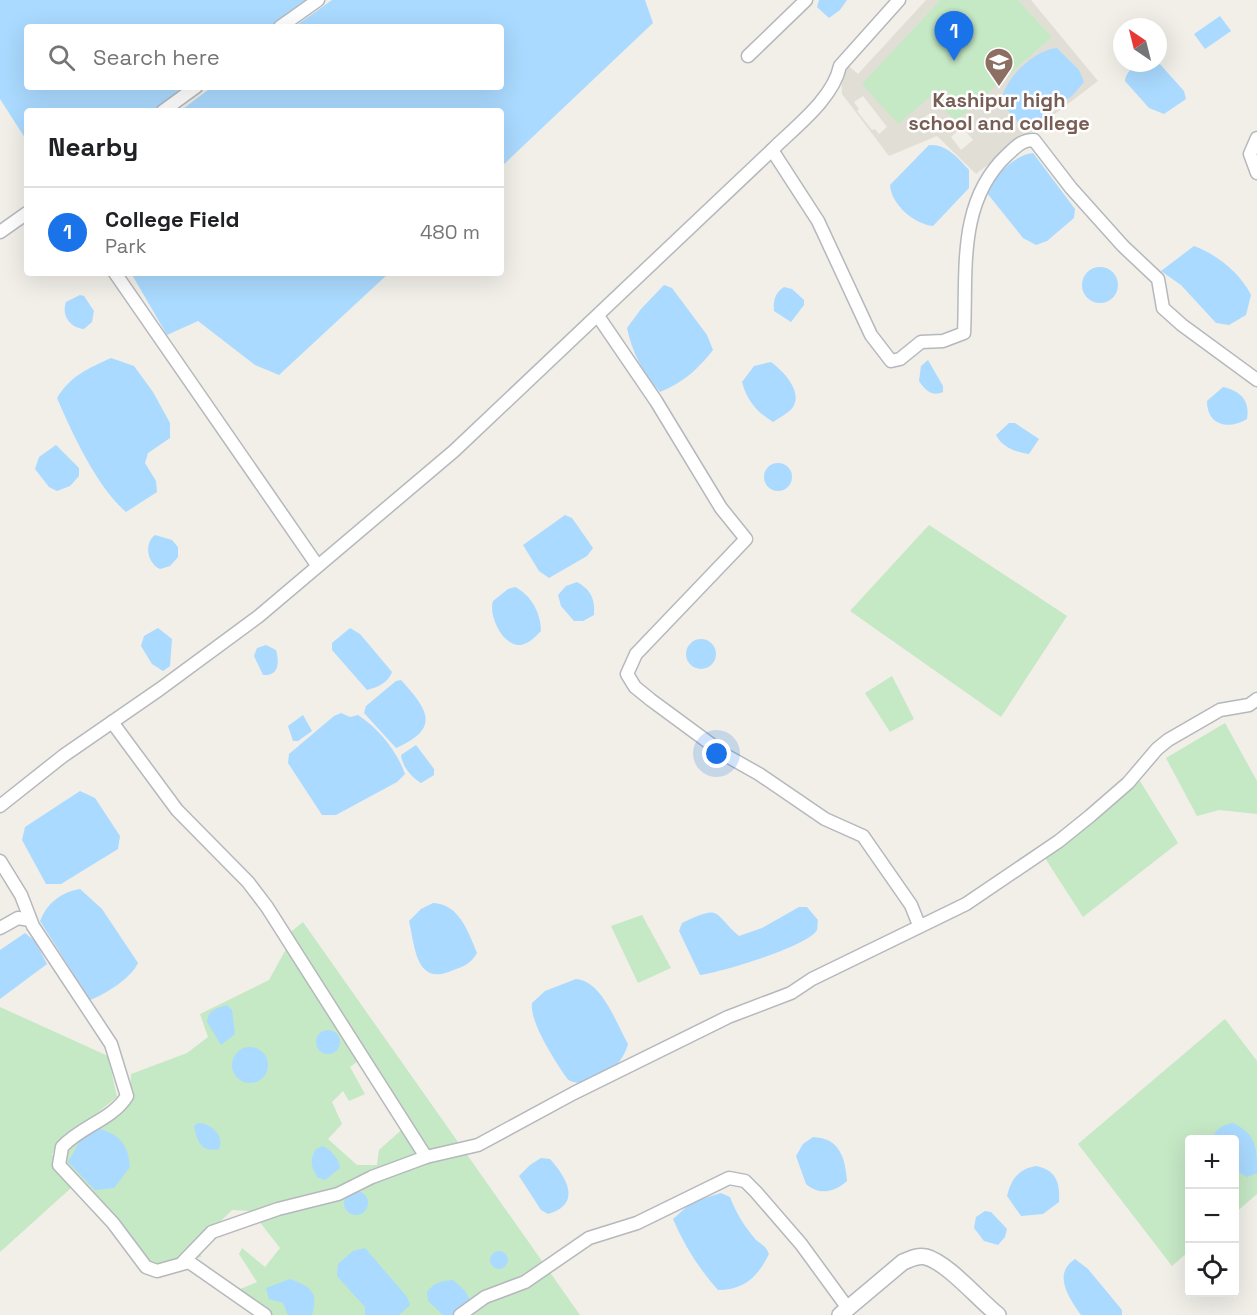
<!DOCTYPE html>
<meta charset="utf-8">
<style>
:root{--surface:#fff;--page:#f2f2f2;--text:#202124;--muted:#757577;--line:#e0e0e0;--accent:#1a73e8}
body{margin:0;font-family:"Space Grotesk",sans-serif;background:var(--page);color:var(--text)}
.controls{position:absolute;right:18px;bottom:18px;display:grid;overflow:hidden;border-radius:6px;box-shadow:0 6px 24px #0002}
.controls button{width:54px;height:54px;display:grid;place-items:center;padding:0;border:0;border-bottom:2px solid var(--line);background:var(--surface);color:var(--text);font:30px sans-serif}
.compass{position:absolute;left:1113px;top:18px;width:54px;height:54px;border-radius:50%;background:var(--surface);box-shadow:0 6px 24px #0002;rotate:325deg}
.you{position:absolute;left:717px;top:754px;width:21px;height:21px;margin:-15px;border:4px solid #fff;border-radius:50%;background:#1a73e8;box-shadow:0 0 0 9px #1a73e833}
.badge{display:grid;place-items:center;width:39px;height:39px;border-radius:50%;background:var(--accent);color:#fff;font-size:20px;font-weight:700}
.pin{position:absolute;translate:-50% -50px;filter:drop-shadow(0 2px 3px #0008)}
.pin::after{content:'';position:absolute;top:32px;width:21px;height:18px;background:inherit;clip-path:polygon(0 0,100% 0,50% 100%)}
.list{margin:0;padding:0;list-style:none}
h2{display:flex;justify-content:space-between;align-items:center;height:78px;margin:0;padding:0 24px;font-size:26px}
h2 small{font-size:20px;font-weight:400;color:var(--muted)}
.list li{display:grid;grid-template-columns:39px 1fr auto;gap:18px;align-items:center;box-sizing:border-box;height:90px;padding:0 24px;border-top:2px solid var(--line)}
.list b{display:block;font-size:22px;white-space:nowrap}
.list p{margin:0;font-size:20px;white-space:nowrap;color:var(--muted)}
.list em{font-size:20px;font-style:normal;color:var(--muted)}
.icon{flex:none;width:33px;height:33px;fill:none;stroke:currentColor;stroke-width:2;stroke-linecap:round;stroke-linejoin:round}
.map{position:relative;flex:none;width:1257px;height:1315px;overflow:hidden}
.search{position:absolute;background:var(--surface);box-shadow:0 6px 24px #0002;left:24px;top:24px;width:480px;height:66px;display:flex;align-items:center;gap:15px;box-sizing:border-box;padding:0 21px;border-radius:6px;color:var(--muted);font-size:22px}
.panel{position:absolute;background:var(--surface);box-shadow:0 6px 24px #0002;left:24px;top:108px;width:480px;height:168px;border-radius:6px}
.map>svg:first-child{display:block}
.education{fill:#e1ded6;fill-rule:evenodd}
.green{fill:#c5e8c5}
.water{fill:#aadaff}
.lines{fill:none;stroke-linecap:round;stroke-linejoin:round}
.minor-casing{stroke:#b5b8bc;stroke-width:15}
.tertiary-casing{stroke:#b5b8bc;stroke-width:18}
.minor{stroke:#fff;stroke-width:12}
.tertiary{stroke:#fff;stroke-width:15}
.labels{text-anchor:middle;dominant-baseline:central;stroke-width:5;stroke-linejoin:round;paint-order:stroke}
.education-label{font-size:20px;font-weight:bold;fill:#785e54;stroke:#fff}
</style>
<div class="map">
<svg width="1257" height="1315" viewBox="0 0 1257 1315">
<rect width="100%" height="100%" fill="#f1efe8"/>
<!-- education -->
<path class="education" d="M 926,0 L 940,0 L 862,85 L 931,96 L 956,120 L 1052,37 L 1018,0 L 1031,0 L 1098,81 L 976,174 L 937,136 L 889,156 L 842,94 L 841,68 L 845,63 L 858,74 ZM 863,96 L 887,127 L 879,134 L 875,129 L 872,130 L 857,111 L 859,109 L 854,102 ZM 930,113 L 938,123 L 924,134 L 916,124 ZM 962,127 L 973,140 L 961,150 L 951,137 Z"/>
<!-- green -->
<g class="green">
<path d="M 940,0 L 1018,0 L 1052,37 L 956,121 L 931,96 L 898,124 L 862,84 Z"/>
<path d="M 929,525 L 1067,616 L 1001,717 L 850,611 Z"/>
<path d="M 892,676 L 914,719 L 890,732 L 865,693 Z"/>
<path d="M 1225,723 L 1257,781 L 1257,814 L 1219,810 L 1197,816 L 1166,758 Z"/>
<path d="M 1140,781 L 1178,843 L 1083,917 L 1045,858 Z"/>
<path d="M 642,915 L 671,968 L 638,983 L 611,926 Z"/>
<path d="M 303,922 L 580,1315 L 268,1315 L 238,1290 L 257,1282 L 239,1254 L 242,1248 L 265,1267 L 280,1248 L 251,1211 L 232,1210 L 199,1243 L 201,1257 L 152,1264 L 63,1161 L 63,1149 L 130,1099 L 131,1074 L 187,1053 L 208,1037 L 200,1014 L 269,980 L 286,949 L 358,1061 L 350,1067 L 365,1094 L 349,1101 L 343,1091 L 332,1102 L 342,1124 L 328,1139 L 357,1165 L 377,1165 L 379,1150 L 407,1125 L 414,1126 L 288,934 Z"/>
<path d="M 0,1007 L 108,1056 L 117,1097 L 62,1141 L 52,1154 L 71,1188 L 0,1252 Z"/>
<path d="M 1225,1019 L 1257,1061 L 1257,1194 L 1235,1213 L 1234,1140 L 1190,1140 L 1189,1251 L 1172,1266 L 1078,1144 Z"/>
</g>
<!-- water -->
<g class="water">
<path d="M 0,0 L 308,0 L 270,27 L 27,27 L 27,87 L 187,87 L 154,111 L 27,111 L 27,141 L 0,99 Z"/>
<path d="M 332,0 L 645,0 L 653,23 L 501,167 L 501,111 L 180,111 L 212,87 L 501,87 L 501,27 L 294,27 Z"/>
<path d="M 819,0 L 847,0 L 840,10 L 829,18 L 817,7 Z"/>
<path d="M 1220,16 L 1231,31 L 1205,49 L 1194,34 Z"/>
<path d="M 1057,48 L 1079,70 L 1084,82 L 1073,95 L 1030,128 L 1022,126 L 1001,103 C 1003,79 1034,50 1057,48 Z"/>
<path d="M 1158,62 L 1184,91 L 1186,99 L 1164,114 L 1149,108 L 1125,81 C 1128,63 1146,64 1158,62 Z"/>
<path d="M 929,145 C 947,144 958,158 969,170 L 969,188 L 933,226 C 914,224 891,204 890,185 Z"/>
<path d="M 1033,153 L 1075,209 L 1074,218 L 1047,241 L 1036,245 L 1023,238 L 987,193 C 994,176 1014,155 1033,153 Z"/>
<path d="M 1194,246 C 1218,255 1240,273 1251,295 L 1246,315 L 1229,325 L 1216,323 L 1181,285 L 1161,271 Z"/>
<circle cx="1100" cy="285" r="18"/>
<path d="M 131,273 L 389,273 L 279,375 L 255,365 L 198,321 L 167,335 Z"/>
<path d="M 664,285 L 672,288 L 707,335 L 713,350 C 697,370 684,382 660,392 C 643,374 632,352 627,328 L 641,309 Z"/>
<path d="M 784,287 L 792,289 L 804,300 L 804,305 L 791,322 L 774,311 C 773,300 775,293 784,287 Z"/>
<path d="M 80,295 L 84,296 L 94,311 L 92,322 L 84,329 C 70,328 61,315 66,302 Z"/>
<path d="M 111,358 L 134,366 L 153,392 L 170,423 L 170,438 L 148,453 L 145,463 L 156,481 L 157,492 L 126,512 C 97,487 72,433 57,398 C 70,376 89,368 111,358 Z"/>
<path d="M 928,360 L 943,386 L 943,392 C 932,397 925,390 919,381 L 921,366 Z"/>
<path d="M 771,362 C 783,371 803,391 793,407 C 789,413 779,418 773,422 C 757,412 747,401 742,382 L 754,366 Z"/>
<path d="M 1223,387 C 1241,391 1250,401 1247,419 C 1229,430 1207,426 1207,401 Z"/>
<path d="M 1015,423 L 1039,439 L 1029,454 C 1016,452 1003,448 996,435 L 1009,423 Z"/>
<path d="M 56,445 L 79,468 L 79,476 L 70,486 L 57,491 L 49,487 L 35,469 L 39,457 Z"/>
<circle cx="778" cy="477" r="14"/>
<path d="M 565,515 L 572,518 L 593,548 L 587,556 L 549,578 L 539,571 L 523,545 Z"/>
<path d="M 155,535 L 172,540 L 178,547 L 178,557 L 170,566 L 160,569 C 148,564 143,544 155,535 Z"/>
<path d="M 577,582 C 591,590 595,599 594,615 L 583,621 L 574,621 L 561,606 L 558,595 L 566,586 Z"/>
<path d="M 515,587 C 531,595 541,613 541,631 C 535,637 530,643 521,645 C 503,647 488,615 493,601 L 508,589 Z"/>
<path d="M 158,628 L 172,639 L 170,666 L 163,671 L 152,664 L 141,646 L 144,636 Z"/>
<path d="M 350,628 L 360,634 L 392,672 C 388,683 378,687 367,690 L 332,650 L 332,643 Z"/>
<circle cx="701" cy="654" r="15"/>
<path d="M 266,645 L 276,650 C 279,661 280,676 263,675 L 254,656 L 257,648 Z"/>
<path d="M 401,680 C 428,710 441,728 396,748 L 364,713 L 366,706 L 396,681 Z"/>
<path d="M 341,713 L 350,717 L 358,715 C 378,728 397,751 405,774 L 397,782 L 336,815 L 322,815 L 288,763 L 289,754 L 334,716 Z"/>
<path d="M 303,715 L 312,731 L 298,741 L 293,741 L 288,726 Z"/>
<path d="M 416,745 L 434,769 L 434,775 L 421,783 C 412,778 402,766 401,755 Z"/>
<path d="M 80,791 L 95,798 L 120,836 L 118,849 L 61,884 L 46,884 L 22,840 L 25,827 Z"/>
<path d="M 80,889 L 102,909 L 138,963 C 131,978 106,994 90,1000 L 40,921 C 47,903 61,892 80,889 Z"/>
<path d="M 433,903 C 459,904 468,931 477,953 C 471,964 462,967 451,971 C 416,986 415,947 409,921 L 421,909 Z"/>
<path d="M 799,907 L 807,907 L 818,920 C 817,923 818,927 817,930 C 809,946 719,973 700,975 L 679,931 L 682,923 C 722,904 712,912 739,936 L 762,928 Z"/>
<path d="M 25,933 L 35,941 L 47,964 L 0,999 L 0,950 Z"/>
<path d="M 576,979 C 602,981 616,1023 628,1044 C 621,1069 602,1077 579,1083 C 574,1082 569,1082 566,1077 C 555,1061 529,1021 532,1003 L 545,991 Z"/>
<path d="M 227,1005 L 232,1010 L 235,1034 L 221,1045 L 207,1022 C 208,1010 217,1008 227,1005 Z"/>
<circle cx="328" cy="1042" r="12"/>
<circle cx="250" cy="1065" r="18"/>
<path d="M 198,1123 C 211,1123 225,1136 219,1149 C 201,1153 197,1141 194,1126 Z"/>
<path d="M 1233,1123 C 1257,1135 1257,1148 1257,1173 L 1247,1177 L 1235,1170 L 1234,1140 L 1212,1139 C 1215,1130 1223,1124 1233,1123 Z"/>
<path d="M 100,1129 C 121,1135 128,1146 130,1167 L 114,1188 L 95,1190 L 68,1162 L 81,1139 Z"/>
<path d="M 813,1137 C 840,1138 845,1158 847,1181 C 835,1192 819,1196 806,1184 L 796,1156 L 803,1144 Z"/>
<path d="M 323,1146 C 331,1150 339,1159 340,1168 L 325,1180 L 318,1178 C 311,1167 309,1160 316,1149 Z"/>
<path d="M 541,1158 L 550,1159 C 567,1178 582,1204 548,1214 L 541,1210 L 519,1176 L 530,1165 Z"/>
<path d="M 1036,1166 C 1056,1170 1060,1182 1059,1202 L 1043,1214 L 1021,1216 L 1007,1196 C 1011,1180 1018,1169 1036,1166 Z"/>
<circle cx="356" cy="1203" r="12"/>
<path d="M 721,1193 L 730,1197 C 736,1213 745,1227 756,1240 C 762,1245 766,1246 769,1254 C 758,1277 744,1290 718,1290 C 699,1269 684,1245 673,1219 L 692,1202 Z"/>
<path d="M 985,1211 L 991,1212 L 1007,1229 L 1005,1237 L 998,1245 L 984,1241 L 974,1228 L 976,1217 Z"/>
<path d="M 365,1248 L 407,1297 L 410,1305 L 399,1315 L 365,1315 L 365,1307 L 337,1276 L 338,1264 L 353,1251 Z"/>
<circle cx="499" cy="1260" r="9"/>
<path d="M 1075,1259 L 1088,1269 L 1122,1310 L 1122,1315 L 1081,1315 C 1069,1298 1052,1274 1075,1259 Z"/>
<path d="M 290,1279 C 311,1287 319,1292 312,1315 L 288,1315 L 283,1303 L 269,1299 L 266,1288 Z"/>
<path d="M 453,1280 C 462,1288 470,1293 470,1305 L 456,1315 L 443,1315 L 428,1301 L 427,1292 C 434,1283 441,1281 453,1280 Z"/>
</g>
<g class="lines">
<!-- minor casing -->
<g class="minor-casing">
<g id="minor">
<path d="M 280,27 L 318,0"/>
<path d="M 748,56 L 806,0"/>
<path d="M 163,111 L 196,87"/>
<path d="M 1257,138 L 1250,154 L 1257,173"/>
<path d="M 772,150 L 818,221 L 871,335 L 891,361 L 900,359 L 921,342 L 943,341 L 964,333 C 967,271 957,202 1007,155 C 1016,147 1021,140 1034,140 L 1071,188 L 1123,246 L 1158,279 L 1163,308 L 1182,325 L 1257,380"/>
<path d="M 0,232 L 27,213"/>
<path d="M 115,273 L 317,565"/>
<path d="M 598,316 L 656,401 L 721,508 L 746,539 L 636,654 L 627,674 L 635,687 L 651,700 L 727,756 L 759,774 L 825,819 L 863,836 L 911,905 L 919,925"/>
<path d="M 112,722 L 177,810 L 248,882 L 267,907 L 426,1157"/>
<path d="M 0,806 L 63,756 L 160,689 L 259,616 L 454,451 L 772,150 C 795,127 833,99 840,66 L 899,0"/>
<path d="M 0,861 L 21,895 L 33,926 L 111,1044 L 127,1096 C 112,1120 81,1126 62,1147 L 59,1165 L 113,1223 L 146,1267 L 157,1271 L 189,1262 L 265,1315"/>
<path d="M 0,928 L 18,918 L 30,920"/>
<path d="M 183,1262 L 212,1232 L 278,1209 L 338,1194 L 372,1177 L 426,1157 L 478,1145 L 574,1093 L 728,1017 L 791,993 L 812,979 L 966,904 L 1059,841 L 1090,816 L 1128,783 L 1157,749 L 1168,740 L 1220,710 L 1249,705 L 1257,699"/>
<path d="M 460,1315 L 485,1297 L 525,1282 L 589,1238 L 637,1223 L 729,1178 L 745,1181 L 756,1192 L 801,1244 L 847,1307"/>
</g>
</g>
<!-- tertiary casing -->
<g class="tertiary-casing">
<path id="tertiary" d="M 840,1315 L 903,1262 C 911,1259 917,1255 926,1257 C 948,1263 979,1300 998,1315"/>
</g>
<!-- minor -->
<use href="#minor" class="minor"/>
<!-- tertiary -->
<use href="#tertiary" class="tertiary"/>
</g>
<!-- icons -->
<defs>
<g id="university-pin" transform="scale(1.5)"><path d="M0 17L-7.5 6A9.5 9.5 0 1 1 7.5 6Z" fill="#8d6e63" stroke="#fff"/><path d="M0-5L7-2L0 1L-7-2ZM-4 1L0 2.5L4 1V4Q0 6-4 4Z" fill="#fff"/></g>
</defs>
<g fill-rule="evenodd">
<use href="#university-pin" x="999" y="62"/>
</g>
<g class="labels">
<!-- education labels -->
<g class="education-label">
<text x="999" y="100">Kashipur high<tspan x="999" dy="23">school and college</tspan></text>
</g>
</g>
</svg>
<div class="controls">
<button>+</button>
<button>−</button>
<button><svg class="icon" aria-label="locate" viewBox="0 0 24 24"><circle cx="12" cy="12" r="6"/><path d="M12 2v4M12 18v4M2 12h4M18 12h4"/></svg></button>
</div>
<svg class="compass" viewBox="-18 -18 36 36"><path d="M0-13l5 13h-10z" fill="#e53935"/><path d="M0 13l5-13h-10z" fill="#757577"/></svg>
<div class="you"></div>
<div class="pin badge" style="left:954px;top:61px">1</div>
<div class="search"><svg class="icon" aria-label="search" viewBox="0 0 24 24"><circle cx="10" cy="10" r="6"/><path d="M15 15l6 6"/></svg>Search here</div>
<section class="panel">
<h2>Nearby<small></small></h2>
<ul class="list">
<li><span class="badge">1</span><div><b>College Field</b><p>Park</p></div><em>480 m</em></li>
</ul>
</section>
</div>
